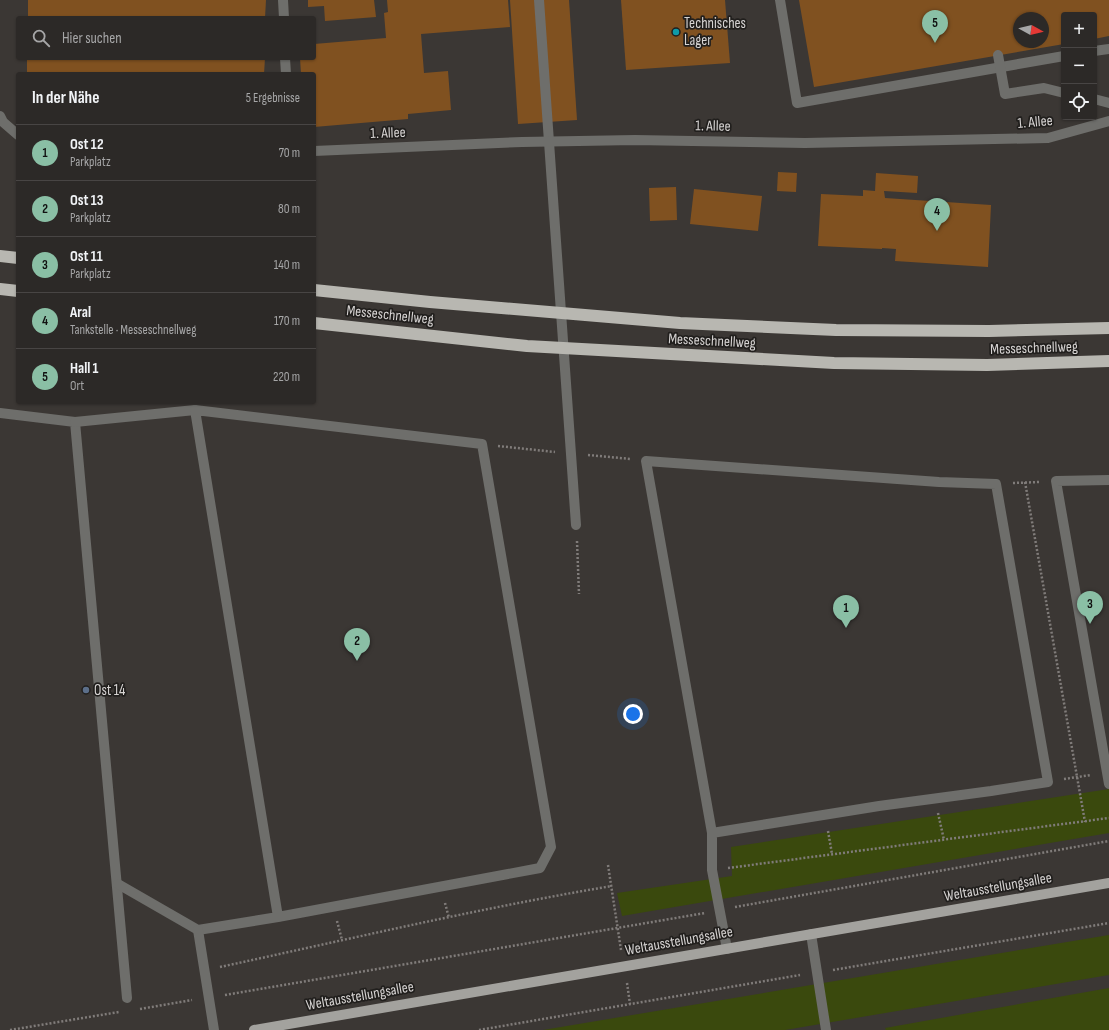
<!DOCTYPE html>
<html lang="de">
<meta charset="utf-8">
<style>
:root{--surface:#2c2927;--page:#34312f;--text:#f1f3f6;--muted:#a6a6a7;--line:#484544;--accent:#8abfa5}
body{margin:0;font-family:"Sofia Sans Condensed",sans-serif;background:var(--page);color:var(--text)}
.controls{position:absolute;right:12px;top:12px;display:grid;overflow:hidden;border-radius:4px;box-shadow:0 1px 3px #0004}
.controls button{width:36px;height:36px;display:grid;place-items:center;padding:0;border:0;border-bottom:1px solid var(--line);background:var(--surface);color:var(--text);font:20px sans-serif}
.compass{position:absolute;left:1013px;top:12px;width:36px;height:36px;border-radius:50%;background:var(--surface);box-shadow:0 1px 3px #0004;rotate:98deg}
.you{position:absolute;left:633px;top:714px;width:14px;height:14px;margin:-10px;border:3px solid #fff;border-radius:50%;background:#1a73e8;box-shadow:0 0 0 6px #1a73e833}
.badge{display:grid;place-items:center;width:26px;height:26px;border-radius:50%;background:var(--accent);color:#111;font-size:13px;font-weight:700}
.pin{position:absolute;translate:-50% -33px;filter:drop-shadow(0 1px 2px #0008)}
.pin::after{content:'';position:absolute;top:21px;width:14px;height:12px;background:inherit;clip-path:polygon(0 0,100% 0,50% 100%)}
.list{margin:0;padding:0;list-style:none}
h2{display:flex;justify-content:space-between;align-items:center;height:52px;margin:0;padding:0 16px;font-size:17px}
h2 small{font-size:13px;font-weight:400;color:var(--muted)}
.list li{display:grid;grid-template-columns:26px 1fr auto;gap:12px;align-items:center;box-sizing:border-box;height:56px;padding:0 16px;border-top:1px solid var(--line)}
.list b{display:block;font-size:15px;white-space:nowrap}
.list p{margin:0;font-size:13px;white-space:nowrap;color:var(--muted)}
.list em{font-size:13px;font-style:normal;color:var(--muted)}
.icon{flex:none;width:22px;height:22px;fill:none;stroke:currentColor;stroke-width:2;stroke-linecap:round;stroke-linejoin:round}
.map{position:relative;flex:none;width:1109px;height:1030px;overflow:hidden}
.search{position:absolute;background:var(--surface);box-shadow:0 1px 3px #0004;left:16px;top:16px;width:300px;height:44px;display:flex;align-items:center;gap:10px;box-sizing:border-box;padding:0 14px;border-radius:4px;color:var(--muted);font-size:15px}
.panel{position:absolute;background:var(--surface);box-shadow:0 1px 3px #0004;left:16px;top:72px;width:300px;height:332px;border-radius:4px}
.map>svg:first-child{display:block}
.green{fill:#3a490d}
.building{fill:#805120;fill-rule:evenodd}
.lines{fill:none;stroke-linecap:round;stroke-linejoin:round}
.path{stroke:#807c7a;stroke-width:2.5;stroke-dasharray:2 2;stroke-linecap:butt}
.minor{stroke:#6e6e6b;stroke-width:10}
.major{stroke:#a3a29e;stroke-width:10}
.highway{stroke:#b8b7b1;stroke-width:12}
.culture-dot{fill:#0f9aa8;stroke:#211f1d;stroke-width:1.5}
.service-dot{fill:#5c6f8a;stroke:#211f1d;stroke-width:1.5}
.labels{text-anchor:middle;dominant-baseline:central;stroke-width:3.5;stroke-linejoin:round;paint-order:stroke}
.poi-label{font-size:15px;fill:#d7d4d3;stroke:#211f1d;text-anchor:start}
.street-label{font-size:15px;fill:#d7d4d3;stroke:#211f1d}
</style>
<div class="map">
<svg width="1109" height="1030" viewBox="0 0 1109 1030">
<rect width="100%" height="100%" fill="#3b3734"/>
<!-- green -->
<g class="green">
<path d="M 1109,789 L 1109,833 L 622,916 L 617,893 L 732,876 L 731,847 Z"/>
<path d="M 1109,935 L 1109,975 L 785,1030 L 543,1030 Z"/>
<path d="M 1109,988 L 1109,1030 L 886,1030 L 885,1028 Z"/>
</g>
<!-- building -->
<g class="building">
<path d="M 28,0 L 266,0 L 265,18 L 28,18 Z"/>
<path d="M 308,0 L 374,0 L 376,17 L 325,21 L 324,6 L 308,7 Z"/>
<path d="M 387,0 L 508,0 L 510,27 L 421,34 L 424,73 L 448,71 L 451,110 L 408,114 L 408,119 L 314,127 L 314,74 L 301,74 L 300,58 L 314,58 L 314,44 L 386,38 L 384,13 L 388,12 Z"/>
<path d="M 510,0 L 569,0 L 577,120 L 518,124 Z"/>
<path d="M 621,0 L 725,0 L 730,63 L 626,70 Z"/>
<path d="M 799,0 L 1109,0 L 1109,36 L 1094,39 L 1094,15 L 1064,15 L 1064,44 L 814,87 ZM 1019,18 L 1043,18 L 1043,42 L 1019,42 Z"/>
<path d="M 27,58 L 265,58 L 264,74 L 27,74 Z"/>
<path d="M 778,172 L 797,173 L 796,192 L 777,191 Z"/>
<path d="M 876,173 L 918,176 L 917,193 L 884,191 L 885,198 L 991,205 L 988,267 L 895,261 L 896,249 L 882,248 L 882,249 L 818,246 L 821,194 L 863,196 L 863,190 L 875,191 Z"/>
<path d="M 676,187 L 677,220 L 650,221 L 649,188 Z"/>
<path d="M 694,189 L 762,196 L 758,231 L 690,224 Z"/>
</g>
<g class="lines">
<!-- path -->
<g class="path">
<path d="M 498,446 L 555,452"/>
<path d="M 588,455 L 631,459"/>
<path d="M 1025,482 L 1085,822"/>
<path d="M 1013,483 L 1040,482"/>
<path d="M 577,541 L 579,594"/>
<path d="M 1064,779 L 1091,775"/>
<path d="M 938,813 L 944,840"/>
<path d="M 828,831 L 832,854"/>
<path d="M 608,865 L 621,950"/>
<path d="M 728,868 L 1109,818"/>
<path d="M 445,903 L 449,918"/>
<path d="M 735,907 L 1109,841"/>
<path d="M 337,921 L 342,940"/>
<path d="M 220,967 C 350,939 480,908 612,886"/>
<path d="M 833,970 L 1109,923"/>
<path d="M 627,983 L 630,1004"/>
<path d="M 225,995 L 705,913"/>
<path d="M 140,1009 L 192,1000"/>
<path d="M 10,1030 L 119,1012"/>
<path d="M 479,1030 L 800,975"/>
</g>
<!-- minor -->
<g class="minor">
<path d="M 283,0 L 284,18"/>
<path d="M 539,0 L 576,525"/>
<path d="M 780,0 L 797,103 L 1064,56"/>
<path d="M 1094,51 L 1109,49"/>
<path d="M 998,55 L 1005,94 L 1044,88 L 1064,93"/>
<path d="M 285,58 L 286,74"/>
<path d="M 1094,99 L 1109,103"/>
<path d="M 0,116 L 3,122 L 18,135"/>
<path d="M 314,151 L 522,142 L 635,140 L 805,143 L 1048,138 L 1109,121"/>
<path d="M 0,413 L 75,422 L 127,998"/>
<path d="M 75,422 L 195,410"/>
<path d="M 1109,480 L 1056,481 L 1109,784"/>
<path d="M 712,833 L 879,806 L 991,791 L 1048,782 L 996,484 L 939,482 L 646,461 L 712,833 L 712,870 L 727,949"/>
<path d="M 118,884 L 198,930 L 278,917 L 195,410 L 482,444 L 551,847 L 540,868 L 278,917"/>
<path d="M 198,930 L 214,1030"/>
<path d="M 811,934 L 826,1030"/>
</g>
<!-- major -->
<path class="major" d="M 254,1030 L 1109,883"/>
<!-- highway -->
<g class="highway">
<path d="M 0,256 L 18,258"/>
<path d="M 0,289 L 18,291"/>
<path d="M 314,290 L 430,302 L 680,323 L 836,330 L 989,331 L 1109,328"/>
<path d="M 314,323 L 527,346 L 834,363 L 987,365 L 1109,361"/>
</g>
</g>
<!-- markers -->
<circle class="culture-dot" cx="676" cy="32" r="4"/>
<circle class="service-dot" cx="86" cy="690" r="4"/>
<g class="labels">
<!-- poi labels -->
<g class="poi-label">
<text x="684" y="23">Technisches<tspan x="684" dy="17">Lager</tspan></text>
<text x="94" y="690">Ost 14</text>
</g>
<!-- street labels -->
<g class="street-label">
<text transform="translate(1035 122) rotate(-5)">1. Allee</text>
<text transform="translate(713 126) rotate(1)">1. Allee</text>
<text transform="translate(388 133) rotate(-2)">1. Allee</text>
<text transform="translate(390 315) rotate(6)">Messeschnellweg</text>
<text transform="translate(712 341) rotate(3)">Messeschnellweg</text>
<text transform="translate(1034 348) rotate(-2)">Messeschnellweg</text>
<text transform="translate(998 887) rotate(-10)">Weltausstellungsallee</text>
<text transform="translate(679 941) rotate(-10)">Weltausstellungsallee</text>
<text transform="translate(360 996) rotate(-10)">Weltausstellungsallee</text>
</g>
</g>
</svg>
<div class="controls">
<button>+</button>
<button>−</button>
<button><svg class="icon" aria-label="locate" viewBox="0 0 24 24"><circle cx="12" cy="12" r="6"/><path d="M12 2v4M12 18v4M2 12h4M18 12h4"/></svg></button>
</div>
<svg class="compass" viewBox="-18 -18 36 36"><path d="M0-13l5 13h-10z" fill="#e53935"/><path d="M0 13l5-13h-10z" fill="#a6a6a7"/></svg>
<div class="you"></div>
<div class="pin badge" style="left:846px;top:628px">1</div>
<div class="pin badge" style="left:357px;top:661px">2</div>
<div class="pin badge" style="left:1090px;top:624px">3</div>
<div class="pin badge" style="left:937px;top:231px">4</div>
<div class="pin badge" style="left:935px;top:43px">5</div>
<div class="search"><svg class="icon" aria-label="search" viewBox="0 0 24 24"><circle cx="10" cy="10" r="6"/><path d="M15 15l6 6"/></svg>Hier suchen</div>
<section class="panel">
<h2>In der Nähe<small>5 Ergebnisse</small></h2>
<ul class="list">
<li><span class="badge">1</span><div><b>Ost 12</b><p>Parkplatz</p></div><em>70 m</em></li>
<li><span class="badge">2</span><div><b>Ost 13</b><p>Parkplatz</p></div><em>80 m</em></li>
<li><span class="badge">3</span><div><b>Ost 11</b><p>Parkplatz</p></div><em>140 m</em></li>
<li><span class="badge">4</span><div><b>Aral</b><p>Tankstelle · Messeschnellweg</p></div><em>170 m</em></li>
<li><span class="badge">5</span><div><b>Hall 1</b><p>Ort</p></div><em>220 m</em></li>
</ul>
</section>
</div>
